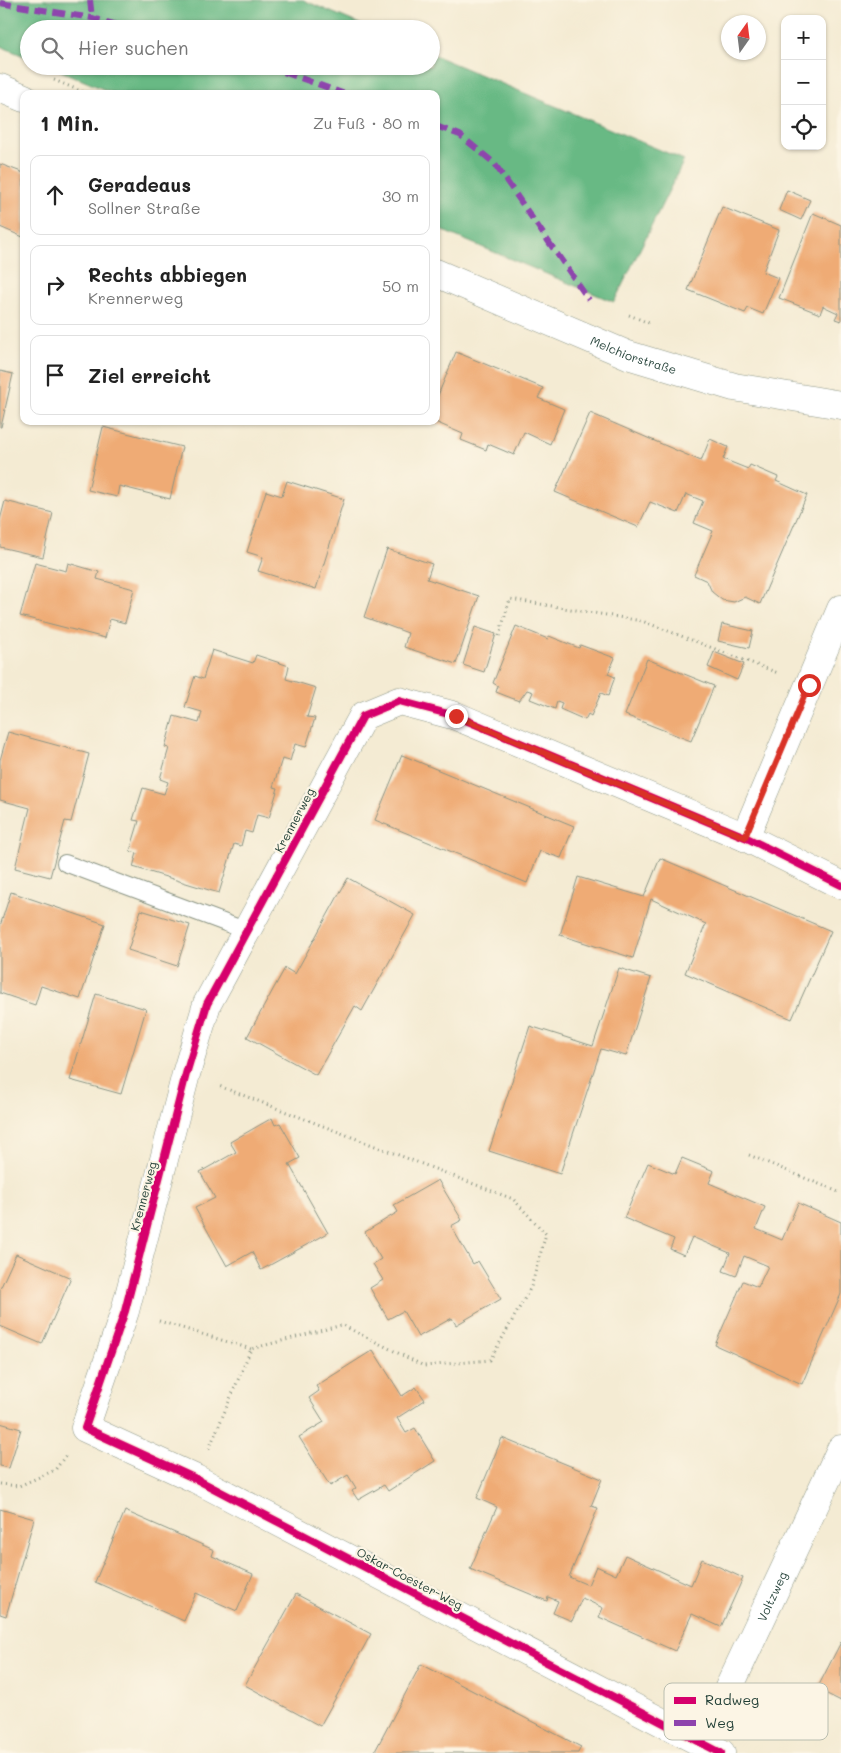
<!DOCTYPE html>
<html lang="de">
<meta charset="utf-8">
<style>
:root{--surface:#fff;--page:#f2f2f2;--text:#222;--muted:#767676;--line:#e0e0e0}
body{margin:0;font-family:Mali,sans-serif;background:var(--page);color:var(--text)}
.controls{position:absolute;right:15px;top:15px;display:grid;overflow:hidden;border-radius:10px;box-shadow:0 1px 4px #0004}
.controls button{width:45px;height:45px;display:grid;place-items:center;padding:0;border:0;border-bottom:1px solid var(--line);background:var(--surface);color:var(--text);font:25px sans-serif}
.compass{position:absolute;left:721px;top:15px;width:45px;height:45px;border-radius:50%;background:var(--surface);box-shadow:0 1px 4px #0004;rotate:14deg}
.stop{position:absolute;width:15px;height:15px;margin:-11px;border:4px solid #d93025;border-radius:50%;background:#fff}
.stop.end{background:#d93025;border-color:#fff;box-shadow:0 1px 5px #0008}
.list{margin:0;padding:0;list-style:none}
h2{display:flex;justify-content:space-between;align-items:center;height:65px;margin:0;padding:0 20px;font-size:21px}
h2 small{font-size:16px;font-weight:400;color:var(--muted)}
.list li{display:grid;grid-template-columns:32px 1fr auto;gap:15px;align-items:center;box-sizing:border-box;height:80px;margin:0 10px 10px;padding:0 10px;border:1px solid var(--line);border-radius:10px}
.list b{display:block;font-size:19px;white-space:nowrap}
.list p{margin:0;font-size:16px;white-space:nowrap;color:var(--muted)}
.list em{font-size:16px;font-style:normal;color:var(--muted)}
.icon{flex:none;width:28px;height:28px;fill:none;stroke:currentColor;stroke-width:2;stroke-linecap:round;stroke-linejoin:round}
.map{position:relative;flex:none;width:841px;height:1753px;overflow:hidden}
.search{position:absolute;background:var(--surface);box-shadow:0 1px 4px #0004;left:20px;top:20px;width:420px;height:55px;display:flex;align-items:center;gap:12px;box-sizing:border-box;padding:0 18px;border-radius:28px;color:var(--muted);font-size:19px}
.panel{position:absolute;background:var(--surface);box-shadow:0 1px 4px #0004;left:20px;top:90px;width:420px;height:335px;border-radius:10px}
.map>svg:first-child{display:block}
.forest{fill:#68b984;stroke:#447b5c}
.building{fill:#efab75}
.lines{fill:none;stroke-linecap:round;stroke-linejoin:round}
.lane-casing{stroke:#8a9484;stroke-width:18}
.street-casing{stroke:#8a9484;stroke-width:29}
.path{stroke:#8a9484;stroke-width:3;stroke-dasharray:1 4;stroke-linecap:butt}
.lane{stroke:#fff;stroke-width:16}
.street{stroke:#fff;stroke-width:28}
.quiet{stroke:#8e44ad;stroke-width:6;stroke-dasharray:12 6;stroke-linecap:butt}
.cycleway-casing{stroke:#fcf5e5;stroke-width:11}
.cycleway{stroke:#d6006c;stroke-width:8}
.route{stroke:#d93025;stroke-width:6}
.labels{text-anchor:middle;dominant-baseline:central;stroke-width:4.5;stroke-linejoin:round;paint-order:stroke}
.street-label{font-size:12px;fill:#1f3d34;stroke:#fcf5e5}
.key{fill:#fcf5e5;stroke:#babeb0;stroke-width:1}
.key-label{font-size:14px;fill:#1f3d34}
</style>
<div class="map">
<svg width="841" height="1753" viewBox="0 0 841 1753">
<rect width="100%" height="100%" fill="#fcf5e5"/>
<filter id="ink" filterUnits="userSpaceOnUse"><feTurbulence type="fractalNoise" baseFrequency=".02" numOctaves="2"/><feDisplacementMap in="SourceGraphic" scale="10" xChannelSelector="R" yChannelSelector="G"/><feConvolveMatrix kernelMatrix="1 2 1 2 8 2 1 2 1" color-interpolation-filters="sRGB"/></filter>
<filter id="wash" filterUnits="userSpaceOnUse"><feTurbulence type="fractalNoise" baseFrequency=".0096" numOctaves="4" result="noise"/><feDisplacementMap in="SourceGraphic" scale="20" xChannelSelector="R" yChannelSelector="G"/><feGaussianBlur stdDeviation="1.12" result="paint"/><feColorMatrix in="noise" values="0 0 0 0 0 0 0 0 0 0 0 0 0 0 0 0 0 1.4 0 .05"/><feComposite in="paint" operator="in"/></filter>
<g filter="url(#wash)">
<rect width="100%" height="100%" fill="#f4ebd3"/>
<!-- forest -->
<g class="forest">
<path d="M 0,0 L 303,0 L 371,29 L 29,29 L 29,58 L 0,46 Z"/>
<path d="M 431,54 L 684,160 L 614,302 L 436,228 L 436,94 L 115,94 L 49,66 L 431,66 Z"/>
</g>
<g id="blocks">
<!-- building -->
<g class="building">
<path d="M 0,164 L 24,173 L 23,237 L 0,227 Z"/>
<path d="M 787,190 L 810,200 L 801,220 L 779,210 Z"/>
<path d="M 722,207 L 779,230 L 763,272 L 778,278 L 763,314 L 748,308 L 745,313 L 688,290 Z"/>
<path d="M 813,213 L 841,225 L 841,321 L 835,319 L 838,313 L 823,306 L 820,314 L 779,298 Z"/>
<path d="M 456,352 L 543,388 L 538,398 L 564,409 L 550,444 L 524,432 L 514,455 L 488,444 L 486,450 L 461,440 L 463,434 L 433,421 L 436,421 L 436,400 Z"/>
<path d="M 0,371 L 13,374 L 1,427 L 0,427 Z"/>
<path d="M 590,413 L 701,461 L 710,439 L 728,447 L 723,459 L 748,469 L 750,465 L 778,477 L 776,481 L 807,495 L 760,604 L 745,597 L 734,602 L 722,600 L 712,592 L 707,581 L 694,575 L 713,531 L 694,523 L 703,501 L 686,494 L 678,513 L 650,502 L 638,527 L 555,492 Z"/>
<path d="M 103,427 L 182,447 L 170,499 L 119,486 L 117,497 L 88,490 Z"/>
<path d="M 287,481 L 344,499 L 316,589 L 258,571 L 263,557 L 247,552 L 266,491 L 282,496 Z"/>
<path d="M 5,501 L 53,513 L 43,557 L 0,547 L 0,520 Z"/>
<path d="M 387,549 L 432,564 L 427,579 L 479,596 L 456,664 L 404,647 L 408,633 L 364,617 Z"/>
<path d="M 35,563 L 66,571 L 68,563 L 99,572 L 97,579 L 134,589 L 125,623 L 110,619 L 105,638 L 20,616 Z"/>
<path d="M 722,624 L 753,631 L 749,648 L 718,641 Z"/>
<path d="M 516,626 L 548,639 L 549,636 L 579,648 L 580,645 L 615,658 L 608,674 L 615,677 L 608,696 L 601,693 L 591,716 L 588,714 L 585,720 L 560,709 L 562,703 L 557,701 L 555,709 L 530,699 L 533,692 L 527,690 L 519,701 L 496,692 L 498,686 L 493,683 Z"/>
<path d="M 475,627 L 496,634 L 484,672 L 463,665 Z"/>
<path d="M 212,650 L 253,663 L 256,655 L 289,666 L 286,679 L 316,688 L 307,717 L 315,718 L 306,747 L 295,744 L 290,761 L 282,759 L 273,787 L 278,788 L 269,818 L 257,815 L 252,833 L 245,831 L 241,846 L 234,844 L 219,893 L 133,867 L 137,853 L 130,851 L 139,821 L 133,820 L 143,788 L 164,794 L 168,782 L 160,779 L 169,748 L 165,747 L 174,716 L 199,723 L 202,712 L 185,707 L 195,676 L 203,679 Z"/>
<path d="M 714,652 L 744,664 L 737,680 L 708,667 Z"/>
<path d="M 647,659 L 714,686 L 691,741 L 625,715 Z"/>
<path d="M 8,732 L 89,754 L 71,822 L 65,821 L 50,877 L 15,868 L 30,808 L 0,800 L 0,760 Z"/>
<path d="M 402,755 L 574,826 L 561,858 L 540,851 L 527,883 L 375,820 Z"/>
<path d="M 660,858 L 831,931 L 792,1019 L 685,973 L 706,924 L 651,899 L 633,958 L 560,935 L 578,877 L 644,897 Z"/>
<path d="M 348,878 L 415,915 L 362,1011 L 355,1006 L 316,1075 L 247,1037 L 285,968 L 295,974 Z"/>
<path d="M 11,892 L 105,924 L 80,999 L 41,986 L 35,1005 L 0,993 L 0,926 Z"/>
<path d="M 141,910 L 190,925 L 177,966 L 128,950 Z"/>
<path d="M 619,968 L 651,978 L 626,1056 L 601,1049 L 560,1174 L 489,1151 L 530,1026 L 593,1046 Z"/>
<path d="M 96,994 L 146,1009 L 121,1094 L 70,1080 Z"/>
<path d="M 272,1118 L 275,1125 L 280,1123 L 300,1158 L 289,1164 L 328,1233 L 261,1270 L 252,1252 L 227,1266 L 195,1208 L 215,1198 L 200,1172 L 236,1152 L 230,1142 Z"/>
<path d="M 682,1158 L 714,1171 L 709,1183 L 765,1207 L 756,1229 L 782,1240 L 798,1203 L 841,1222 L 841,1294 L 802,1384 L 715,1345 L 743,1281 L 758,1287 L 768,1266 L 744,1256 L 736,1276 L 723,1271 L 730,1253 L 692,1237 L 684,1255 L 670,1249 L 674,1239 L 624,1218 L 648,1163 L 675,1174 Z"/>
<path d="M 438,1180 L 462,1220 L 451,1226 L 473,1264 L 478,1261 L 501,1299 L 456,1325 L 452,1318 L 418,1337 L 403,1311 L 388,1319 L 370,1288 L 383,1280 L 373,1264 L 381,1259 L 365,1232 L 398,1212 L 394,1205 Z"/>
<path d="M 16,1254 L 71,1278 L 42,1344 L 0,1326 L 0,1289 Z"/>
<path d="M 373,1350 L 402,1396 L 416,1387 L 425,1400 L 397,1418 L 406,1433 L 415,1428 L 435,1461 L 388,1491 L 384,1485 L 358,1500 L 352,1491 L 356,1488 L 348,1475 L 330,1486 L 299,1437 L 324,1422 L 309,1398 L 319,1391 L 316,1386 Z"/>
<path d="M 0,1423 L 21,1429 L 9,1468 L 0,1466 Z"/>
<path d="M 502,1438 L 602,1479 L 591,1506 L 598,1508 L 569,1577 L 588,1585 L 596,1566 L 616,1575 L 625,1555 L 691,1585 L 702,1559 L 743,1578 L 721,1627 L 692,1614 L 675,1651 L 599,1617 L 603,1608 L 582,1598 L 572,1621 L 553,1613 L 558,1601 L 548,1597 L 547,1601 L 470,1569 L 497,1507 L 477,1498 Z"/>
<path d="M 0,1509 L 34,1519 L 6,1616 L 0,1614 Z"/>
<path d="M 125,1511 L 214,1550 L 212,1556 L 253,1574 L 237,1611 L 196,1593 L 184,1621 L 95,1582 Z"/>
<path d="M 296,1594 L 371,1634 L 320,1726 L 245,1685 Z"/>
<path d="M 841,1642 L 841,1701 L 817,1689 Z"/>
<path d="M 421,1664 L 581,1747 L 578,1753 L 374,1753 Z"/>
</g>
</g>
</g>
<g filter="url(#ink)">
<use href="#blocks" fill-opacity="0" stroke="#8a9484" stroke-width="1"/>
<g class="lines">
<!-- lane casing -->
<g class="lane-casing">
<path id="lane" d="M 65,863 L 247,931"/>
</g>
<!-- street casing -->
<g class="street-casing">
<g id="street">
<path d="M 0,88 L 24,98"/>
<path id="s1" d="M 436,273 L 628,355 L 734,387 L 841,405"/>
<path d="M 745,837 L 841,609"/>
<path id="s2" d="M 703,1743 L 841,1449"/>
<path d="M 721,1753 L 196,1479 L 85,1428 L 125,1311 L 186,1074 L 207,1004 L 363,716 L 399,701 L 456,716 L 745,837 L 841,885"/>
</g>
</g>
<!-- path -->
<g class="path">
<path d="M 54,80 L 88,94"/>
<path d="M 629,315 L 649,323"/>
<path d="M 499,636 L 510,599 L 642,621 L 778,673"/>
<path d="M 749,1155 L 841,1193"/>
<path d="M 159,1321 L 251,1349"/>
<path d="M 209,1449 L 251,1349 L 342,1325 L 424,1366 L 490,1360 L 531,1287 L 546,1234 L 513,1199 L 219,1086"/>
<path d="M 0,1484 L 19,1486 L 55,1470 L 66,1455"/>
</g>
<!-- lane -->
<use href="#lane" class="lane"/>
<!-- street -->
<use href="#street" class="street"/>
<!-- quiet -->
<g class="quiet">
<path d="M 90,0 L 92,18"/>
<path d="M 0,3 L 92,18 L 132,29"/>
<path d="M 267,66 L 345,94"/>
<path d="M 436,126 L 460,135 L 494,163 L 589,300"/>
</g>
<!-- cycleway casing -->
<g class="cycleway-casing">
<path id="cycleway" d="M 721,1753 L 196,1479 L 85,1428 L 125,1311 L 186,1074 L 207,1004 L 363,716 L 399,701 L 456,716 L 745,837 L 841,885"/>
</g>
<!-- cycleway -->
<use href="#cycleway" class="cycleway"/>
</g>
</g>
<g class="lines" filter="url(#ink)">
<!-- route -->
<path class="route" d="M 456,716 L 745,837 L 809,685"/>
</g>
<g class="labels">
<!-- street labels -->
<g class="street-label">
<text stroke="none"><textPath href="#s1" startOffset="214">Melchiorstraße</textPath></text>
<text transform="translate(294 820) rotate(-62)">Krennerweg</text>
<text transform="translate(143 1196) rotate(-75)">Krennerweg</text>
<text transform="translate(410 1578) rotate(28)">Oskar-Coester-Weg</text>
<text stroke="none"><textPath href="#s2" startOffset="162">Voltzweg</textPath></text>
</g>
</g>
<!-- legend -->
<rect x="664" y="1683" width="164" height="57" rx="8" class="key"/>
<rect x="674" y="1697" width="22" height="7" fill="#d6006c"/>
<rect x="674" y="1720" width="22" height="6" fill="#8e44ad"/>
<g class="key-label">
<text x="705" y="1705">Radweg</text>
<text x="705" y="1728">Weg</text>
</g>
</svg>
<div class="controls">
<button>+</button>
<button>−</button>
<button><svg class="icon" aria-label="locate" viewBox="0 0 24 24"><circle cx="12" cy="12" r="6"/><path d="M12 2v4M12 18v4M2 12h4M18 12h4"/></svg></button>
</div>
<svg class="compass" viewBox="-18 -18 36 36"><path d="M0-13l5 13h-10z" fill="#e53935"/><path d="M0 13l5-13h-10z" fill="#767676"/></svg>
<div class="stop" style="left:809px;top:685px"></div>
<div class="stop end" style="left:456px;top:716px"></div>
<div class="search"><svg class="icon" aria-label="search" viewBox="0 0 24 24"><circle cx="10" cy="10" r="6"/><path d="M15 15l6 6"/></svg>Hier suchen</div>
<section class="panel">
<h2>1 Min.<small>Zu Fuß · 80 m</small></h2>
<ul class="list">
<li><svg class="icon" aria-label="ahead" viewBox="0 0 24 24"><path d="M12 20V5M6 11l6-6 6 6"/></svg><div><b>Geradeaus</b><p>Sollner Straße</p></div><em>30 m</em></li>
<li><svg class="icon" aria-label="right" viewBox="0 0 24 24"><path d="M7 20v-9h11M14 6l5 5-5 5"/></svg><div><b>Rechts abbiegen</b><p>Krennerweg</p></div><em>50 m</em></li>
<li><svg class="icon" aria-label="arrive" viewBox="0 0 24 24"><path d="M6 21V4h12l-3 4 3 4H6"/></svg><div><b>Ziel erreicht</b></div></li>
</ul>
</section>
</div>
